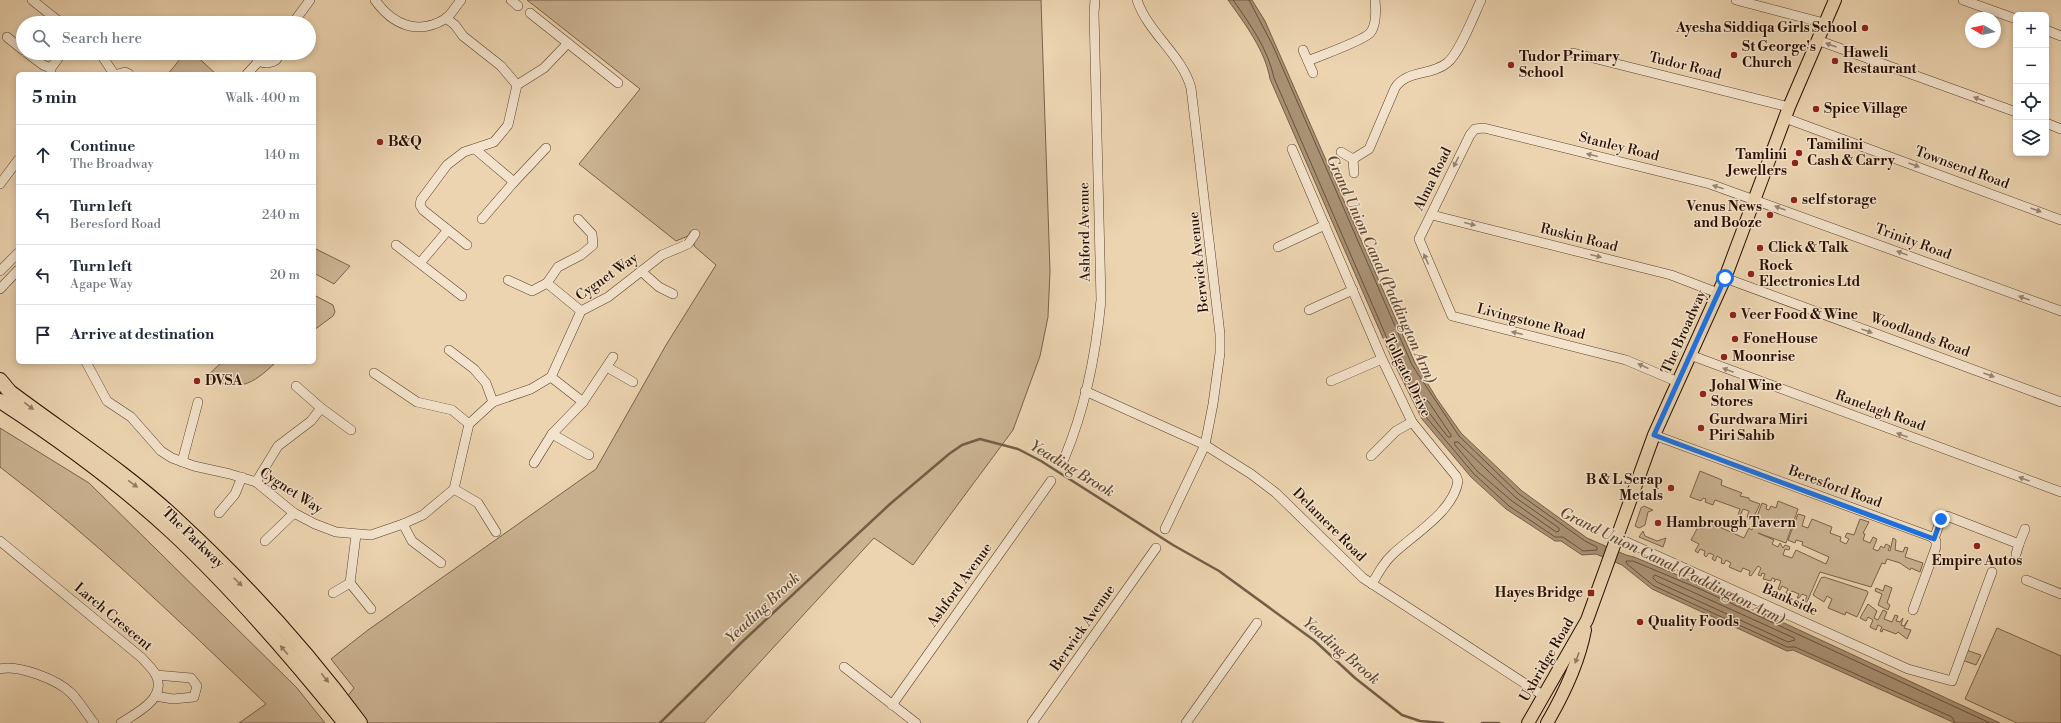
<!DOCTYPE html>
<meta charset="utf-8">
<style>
:root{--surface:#fff;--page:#f6f6f7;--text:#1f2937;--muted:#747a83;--line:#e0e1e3}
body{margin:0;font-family:"Libre Bodoni",serif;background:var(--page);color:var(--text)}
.controls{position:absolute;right:12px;top:12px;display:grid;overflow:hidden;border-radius:6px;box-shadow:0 2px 6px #0003}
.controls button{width:36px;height:36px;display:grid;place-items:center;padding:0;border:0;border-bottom:1px solid var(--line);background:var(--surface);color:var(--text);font:20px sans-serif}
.compass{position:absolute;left:1965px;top:12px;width:36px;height:36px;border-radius:50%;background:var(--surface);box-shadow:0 2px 6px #0003;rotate:279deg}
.stop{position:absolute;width:12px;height:12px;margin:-9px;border:3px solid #1a73e8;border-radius:50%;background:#fff}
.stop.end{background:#1a73e8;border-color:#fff;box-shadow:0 1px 4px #0008}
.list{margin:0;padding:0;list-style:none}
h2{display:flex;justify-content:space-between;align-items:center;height:52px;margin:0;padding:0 16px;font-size:17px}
h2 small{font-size:13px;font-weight:400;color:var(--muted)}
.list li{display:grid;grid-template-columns:26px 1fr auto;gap:12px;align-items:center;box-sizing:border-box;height:60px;padding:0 16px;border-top:1px solid var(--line)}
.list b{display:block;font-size:15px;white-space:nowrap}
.list p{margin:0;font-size:13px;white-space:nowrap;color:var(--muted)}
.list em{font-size:13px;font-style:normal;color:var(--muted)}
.icon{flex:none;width:22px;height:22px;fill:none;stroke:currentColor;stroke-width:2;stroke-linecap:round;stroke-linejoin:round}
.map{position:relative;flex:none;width:2061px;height:723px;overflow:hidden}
.search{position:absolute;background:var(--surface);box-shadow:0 2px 6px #0003;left:16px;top:16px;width:300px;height:44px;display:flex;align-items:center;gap:10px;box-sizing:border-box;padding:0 14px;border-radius:22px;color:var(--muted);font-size:15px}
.panel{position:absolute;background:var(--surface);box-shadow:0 2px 6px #0003;left:16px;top:72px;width:300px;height:292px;border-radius:6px}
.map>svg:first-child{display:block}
.green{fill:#cbb392;stroke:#7a6149}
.water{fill:#a99174;stroke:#755d46}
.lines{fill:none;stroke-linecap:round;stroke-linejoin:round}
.shore{stroke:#68503a;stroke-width:1}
.stream{stroke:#755d46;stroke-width:2.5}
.minor-casing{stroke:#59402c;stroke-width:10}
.major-casing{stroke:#280f00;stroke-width:14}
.highway-casing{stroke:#280f00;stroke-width:16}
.minor{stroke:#f3e3cc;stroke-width:9}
.major{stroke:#ecd4b0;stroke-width:12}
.highway{stroke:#ecd4b0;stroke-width:14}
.oneway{fill:#988470}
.oneway2{fill:#947b61}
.route{stroke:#1a73e8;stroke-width:5}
.poi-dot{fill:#8f2418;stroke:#f3e3cc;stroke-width:1.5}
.labels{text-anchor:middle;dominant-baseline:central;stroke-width:3;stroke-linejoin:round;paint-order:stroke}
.poi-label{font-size:14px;font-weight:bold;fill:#280f00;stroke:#f3e3cc;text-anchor:start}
.street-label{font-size:14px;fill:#280f00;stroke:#f3e3cc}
.water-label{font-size:15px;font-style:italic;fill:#624a34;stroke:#f3e3cc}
</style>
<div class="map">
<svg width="2061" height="723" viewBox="0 0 2061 723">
<rect width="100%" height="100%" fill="#ecd4b0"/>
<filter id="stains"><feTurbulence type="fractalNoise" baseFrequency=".005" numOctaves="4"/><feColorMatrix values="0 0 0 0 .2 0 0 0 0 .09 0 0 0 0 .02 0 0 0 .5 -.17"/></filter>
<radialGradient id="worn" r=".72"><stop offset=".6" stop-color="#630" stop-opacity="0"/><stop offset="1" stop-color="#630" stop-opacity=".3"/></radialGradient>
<!-- green -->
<g class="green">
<path d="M 527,0 L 1041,0 L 1050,271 L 1048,317 L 1040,356 L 1013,430 L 913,565 L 874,538 L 704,723 L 365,723 L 347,697 L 354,688 L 331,659 L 368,630 L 596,469 L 666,345 L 716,265 L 694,246 L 695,234 L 691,231 L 688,236 L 676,241 L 579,164 L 640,89 Z"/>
<path d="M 185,53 L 193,53 L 216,74 L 168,74 Z"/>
<path d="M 314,248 L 350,266 L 334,284 L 314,273 Z"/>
<path d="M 314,295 L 333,305 L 335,312 L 333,316 L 314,330 Z"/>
<path d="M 222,362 L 276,362 C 251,386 239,392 206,377 Z"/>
<path d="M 0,428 L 89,483 L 297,688 L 325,723 L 239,723 L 266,704 C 180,622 95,539 0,467 Z"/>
<path d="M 1700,471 L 1722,480 L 1721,485 L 1742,493 L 1740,496 L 1749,498 L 1749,500 L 1760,504 L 1753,519 L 1747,517 L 1749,511 L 1743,509 L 1740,516 L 1738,515 L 1740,509 L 1715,500 L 1713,505 L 1705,502 L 1706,499 L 1703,498 L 1701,501 L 1690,497 Z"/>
<path d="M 1778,501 L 1798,509 L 1786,543 L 1758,533 L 1774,540 L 1772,544 L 1778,547 L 1780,543 L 1783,548 L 1785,545 L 1790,547 L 1789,550 L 1785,549 L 1783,555 L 1792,558 L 1796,550 L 1826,564 L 1829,557 L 1802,545 L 1803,542 L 1796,540 L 1795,543 L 1788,540 L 1798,514 L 1805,516 L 1802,526 L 1808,528 L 1812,519 L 1832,527 L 1830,533 L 1841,537 L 1840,541 L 1846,544 L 1849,539 L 1845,537 L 1847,533 L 1854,535 L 1860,519 L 1869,522 L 1863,533 L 1865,534 L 1863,540 L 1870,543 L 1873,537 L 1877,539 L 1873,549 L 1878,551 L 1881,546 L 1884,548 L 1886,544 L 1890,546 L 1888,550 L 1890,551 L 1893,538 L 1896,540 L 1895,550 L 1903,552 L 1905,547 L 1908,548 L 1905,557 L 1923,563 L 1920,572 L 1911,568 L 1910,570 L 1900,563 L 1887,559 L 1885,564 L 1882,563 L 1871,587 L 1820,572 L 1807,602 L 1805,601 L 1807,596 L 1802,594 L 1799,598 L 1797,598 L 1799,594 L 1792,591 L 1790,594 L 1786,593 L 1788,589 L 1782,586 L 1780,590 L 1778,589 L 1781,581 L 1776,579 L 1774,582 L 1775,579 L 1772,578 L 1771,581 L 1763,579 L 1765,574 L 1762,573 L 1761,576 L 1758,575 L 1761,568 L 1758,566 L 1751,576 L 1749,575 L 1750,571 L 1743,568 L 1741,572 L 1729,567 L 1731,563 L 1726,560 L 1724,564 L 1721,563 L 1722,559 L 1717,556 L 1715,561 L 1712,559 L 1714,555 L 1709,553 L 1706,557 L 1704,555 L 1705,551 L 1700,549 L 1698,553 L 1695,551 L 1699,544 L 1691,540 L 1698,527 L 1702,529 L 1706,521 L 1744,538 L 1749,528 L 1752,530 L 1762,503 L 1767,505 L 1766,509 L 1769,510 L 1771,506 L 1776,508 Z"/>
<path d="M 1644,506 L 1653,510 L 1648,512 L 1645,525 L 1639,528 L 1635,526 L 1641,508 Z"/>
<path d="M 1643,531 L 1645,536 L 1657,541 L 1666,538 L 1663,547 L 1639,537 Z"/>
<path d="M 1824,577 L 1867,591 L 1868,593 L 1857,617 L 1846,612 L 1845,615 L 1828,608 L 1832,599 L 1827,596 L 1824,602 L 1813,595 L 1821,578 Z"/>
<path d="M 1885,585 L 1892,588 L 1887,603 L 1890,605 L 1888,610 L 1878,605 L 1882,594 L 1875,591 L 1876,588 L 1883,591 Z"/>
<path d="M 1868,604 L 1877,611 L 1874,618 L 1878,620 L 1883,610 L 1887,612 L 1884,619 L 1892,622 L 1895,615 L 1898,616 L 1896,621 L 1900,622 L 1903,618 L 1901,625 L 1904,626 L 1908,620 L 1904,628 L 1911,630 L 1907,639 L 1898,632 L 1896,634 L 1883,629 L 1882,632 L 1880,631 L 1882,627 L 1878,625 L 1876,630 L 1870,627 L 1873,620 L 1868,617 L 1866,621 L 1860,618 Z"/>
<path d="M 1997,628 L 2061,656 L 2061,723 L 2017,723 L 1965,699 Z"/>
<path d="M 1966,650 L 1981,655 L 1976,665 L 1962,660 Z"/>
</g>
<!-- water -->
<path class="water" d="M 1228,0 L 1252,0 L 1265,21 L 1415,363 L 1437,399 L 1461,433 L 1522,491 L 1587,538 L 1626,555 L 1634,557 L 1702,585 L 2000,723 L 1955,723 L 1793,650 L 1787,651 L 1652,589 L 1622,565 L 1596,554 L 1582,555 L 1561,541 L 1555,541 L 1506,509 L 1471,477 L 1422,419 L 1393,361 L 1270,79 C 1265,50 1245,24 1228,0 Z"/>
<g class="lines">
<!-- shore -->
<g class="shore">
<path d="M 1233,0 C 1250,24 1268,49 1274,78 L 1396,359 L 1426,417 L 1474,474 L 1509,506 L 1555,537 L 1563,537 L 1583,551 L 1597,550 L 1597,547 L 1585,541 L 1519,494 L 1459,436 L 1412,365 L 1273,46 L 1249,0"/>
<path d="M 1425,400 L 1428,401 L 1451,435 L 1451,437 L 1448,437 L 1430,414 L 1424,403 Z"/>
<path d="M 1455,442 L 1458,442 L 1516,498 L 1559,528 L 1559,531 L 1556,532 L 1512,501 L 1477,471 L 1455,445 Z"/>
<path d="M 1655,575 L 1794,638 L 1795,640 L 1788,642 L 1657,582 L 1653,578 Z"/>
<path d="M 1955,723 L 1952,717 L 1795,647 L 1787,647 L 1654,586 L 1627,564 L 1626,561 L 1633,561 L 1700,589 L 1990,723"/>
</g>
<!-- stream -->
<g class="stream">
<path d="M 660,723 L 743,641 L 890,504 L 949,454 L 962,445 L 980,439 L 1018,449 L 1041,461 L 1173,545 L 1219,571 L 1315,641 L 1355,678 L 1402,715 L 1420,721 L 1443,723"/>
<path d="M 1482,723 L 1499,723"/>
</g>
<!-- minor casing -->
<g class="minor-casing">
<g id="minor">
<path d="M 32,0 L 61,23"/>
<path d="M 375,0 C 392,24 417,36 445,19 C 451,15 456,6 461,0"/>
<path d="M 511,0 L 518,6"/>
<path d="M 1137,0 C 1148,33 1182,55 1191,88 L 1220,334 L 1220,353 L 1213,404 L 1205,445 L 1165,529"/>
<path d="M 1736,0 L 1824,23"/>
<path d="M 1963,0 L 2016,19"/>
<path d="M 530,13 L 618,83"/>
<path d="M 446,18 L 455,25 L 463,36 L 501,66 L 517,85 L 508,125 L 494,142 L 464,152 L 447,165 L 421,200 L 420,205 L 423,210 L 467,245"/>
<path d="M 293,23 L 310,0"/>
<path d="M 2046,30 L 2061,36"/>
<path d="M 7,37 L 23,50"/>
<path d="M 1817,40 L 2016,112"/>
<path d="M 1303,50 L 1313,73"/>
<path d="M 27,53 L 43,65 L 51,68"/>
<path d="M 100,53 L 114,74"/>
<path d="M 253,53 C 258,63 266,66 276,60 L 281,53"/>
<path d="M 1573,53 L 1789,107"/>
<path d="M 1308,61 C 1319,56 1363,41 1370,33 C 1377,25 1376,10 1375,0"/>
<path d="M 51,74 L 51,68 L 62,53"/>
<path d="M 118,74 L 125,72 L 129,74"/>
<path d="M 247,74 L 259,61"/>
<path d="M 517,85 L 544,68 L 567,44"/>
<path d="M 1785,118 L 2061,220"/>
<path d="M 2046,123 L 2061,129"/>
<path d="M 475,149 L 514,182 L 482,219"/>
<path d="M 1292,149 L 1382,359 L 1412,422 L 1456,476 L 1458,481 C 1454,511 1413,535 1393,554 C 1384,562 1378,573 1372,584"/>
<path d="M 1341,152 L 1353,159 L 1369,149 L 1395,88 C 1406,70 1431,76 1447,63 C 1459,54 1474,15 1481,0"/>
<path d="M 1353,159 L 1354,173"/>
<path d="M 514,182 L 546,148"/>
<path d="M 0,184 L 18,160"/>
<path d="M 1432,215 L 1671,275 L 1718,293"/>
<path d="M 396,245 L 462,296"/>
<path d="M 1278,247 L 1325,225"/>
<path d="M 420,263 L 448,230"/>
<path d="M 0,271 L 18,253"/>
<path d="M 641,271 L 659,287 L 673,294"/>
<path d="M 1725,278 L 2061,402"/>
<path d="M 508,280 L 532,291 L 547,283 L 558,267 L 581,255 L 593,245 L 592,234 L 578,219"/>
<path d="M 547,283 L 581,311"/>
<path d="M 0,289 L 18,270"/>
<path d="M 1309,310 L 1353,290"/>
<path d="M 449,350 L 474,369 L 486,383 L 493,402"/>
<path d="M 1690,355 L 2061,492"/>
<path d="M 86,362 L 107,401 L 131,417 L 161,451 L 172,458 L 194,466 L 230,474 L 256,482 L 294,513 L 315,524 L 336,532 L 371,535 L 403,524 L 423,515 L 454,489 L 469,424 L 493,402 L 531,389 L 551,377 L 581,311 L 608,297 L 662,255 L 688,244 L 695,234"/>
<path d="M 607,367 L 633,382"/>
<path d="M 374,373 L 417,402 L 452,410 L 469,424"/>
<path d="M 551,377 L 583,402"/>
<path d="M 1331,381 L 1382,359"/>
<path d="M 1678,382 L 1626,360 L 1452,316 L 1419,239 L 1470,135 L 1475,129 L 1484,128 L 1710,184 L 2061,311"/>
<path d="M 296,386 L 321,408 L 351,430"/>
<path d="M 1085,391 L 1205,445 L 1251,474 L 1276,493 L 1363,578 L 1544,696"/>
<path d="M 552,434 L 589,455"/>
<path d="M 1654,435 L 1932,537 L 1936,541 L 1936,547 L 1913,610"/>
<path d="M 1371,456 L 1396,431 L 1412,422"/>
<path d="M 1064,459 C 1085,409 1096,354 1101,300 L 1094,13 L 1095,0"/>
<path d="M 182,462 L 198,402"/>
<path d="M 534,463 L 552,434 L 583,402 L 613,357"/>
<path d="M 256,482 L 278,446 L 311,421 L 321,408"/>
<path d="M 454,489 L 478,503 L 496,532"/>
<path d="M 219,513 L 235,494 L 242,477"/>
<path d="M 403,524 L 412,541 L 441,563"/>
<path d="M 1618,538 L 1908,669 L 1952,681 L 1992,572"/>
<path d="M 1934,539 L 1941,519 L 1947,516 L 2019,544 L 2016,554"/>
<path d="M 0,541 L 142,658 C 146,663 153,669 156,675 C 167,699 136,713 121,723"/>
<path d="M 265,541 L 294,513"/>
<path d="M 2019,544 L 2025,529"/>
<path d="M 2026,580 L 2061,594"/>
<path d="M 350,583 L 371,609"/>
<path d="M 333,593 L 350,583 L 356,535"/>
<path d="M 844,667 L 916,723"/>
<path d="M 0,669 C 18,664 58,680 71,693 C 80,702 86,713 94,723"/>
<path d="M 155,696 L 173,699 L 194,697 L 197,686 L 191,678 L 156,675"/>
<path d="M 892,705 L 1051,481"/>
<path d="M 1032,723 L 1156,548"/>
<path d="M 1186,723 L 1257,623"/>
</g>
</g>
<!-- major casing -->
<g class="major-casing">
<g id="major">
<path d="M 1528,723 L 1587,620 L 1654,435 L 1725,278 L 1789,107 L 1835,0"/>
<path d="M 1547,723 C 1564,694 1579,662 1585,630"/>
</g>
</g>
<!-- highway casing -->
<g class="highway-casing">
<g id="highway">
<path d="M 0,380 L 10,392 C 66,434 127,473 178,521 C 244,582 307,651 360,723"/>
<path d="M 0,401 C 60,440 119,483 172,532 C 234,590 291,656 345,723"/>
</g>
</g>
<!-- minor -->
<use href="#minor" class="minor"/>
<!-- major -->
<use href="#major" class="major"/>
<!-- highway -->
<use href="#highway" class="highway"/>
</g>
<!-- one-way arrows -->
<defs><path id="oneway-solid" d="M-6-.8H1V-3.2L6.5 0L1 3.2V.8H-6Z"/></defs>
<g class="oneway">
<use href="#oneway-solid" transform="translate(1831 45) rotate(-160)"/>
<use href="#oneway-solid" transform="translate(1979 99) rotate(-160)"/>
<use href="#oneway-solid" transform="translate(1592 155) rotate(-166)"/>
<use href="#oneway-solid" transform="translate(1456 162) rotate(117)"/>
<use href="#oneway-solid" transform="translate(1914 165) rotate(20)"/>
<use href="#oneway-solid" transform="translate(1718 187) rotate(-162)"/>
<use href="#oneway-solid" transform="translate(1780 208) rotate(-160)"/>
<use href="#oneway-solid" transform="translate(2036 210) rotate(20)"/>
<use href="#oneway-solid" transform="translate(1470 224) rotate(14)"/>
<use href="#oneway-solid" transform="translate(1902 253) rotate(-160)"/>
<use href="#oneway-solid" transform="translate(1596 256) rotate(14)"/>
<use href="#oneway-solid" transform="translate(1426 259) rotate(-114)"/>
<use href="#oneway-solid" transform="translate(2024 298) rotate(-160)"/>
<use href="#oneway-solid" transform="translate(1867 331) rotate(20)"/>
<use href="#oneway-solid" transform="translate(1517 333) rotate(-166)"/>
<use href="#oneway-solid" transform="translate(1643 366) rotate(-156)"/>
<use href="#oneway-solid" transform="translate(1728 370) rotate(-159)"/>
<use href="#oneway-solid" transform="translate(1989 375) rotate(20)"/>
<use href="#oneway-solid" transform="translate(1902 435) rotate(-160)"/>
<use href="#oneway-solid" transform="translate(2024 479) rotate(-160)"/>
</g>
<g class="oneway2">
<use href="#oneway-solid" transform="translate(29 406) rotate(37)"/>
<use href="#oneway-solid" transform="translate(133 484) rotate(36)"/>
<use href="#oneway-solid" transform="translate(238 582) rotate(45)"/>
<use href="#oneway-solid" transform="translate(284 650) rotate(-131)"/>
<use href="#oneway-solid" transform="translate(1577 658) rotate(110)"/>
<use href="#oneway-solid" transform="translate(325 678) rotate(51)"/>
</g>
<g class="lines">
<!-- route -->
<path class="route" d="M 1725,278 L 1654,435 L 1934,539 L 1941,519"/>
</g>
<!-- markers -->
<g class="poi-dot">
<circle cx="1865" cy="28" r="4"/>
<circle cx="1734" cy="55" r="4"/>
<circle cx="1835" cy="61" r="4"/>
<circle cx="1511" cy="65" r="4"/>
<circle cx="1816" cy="109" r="4"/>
<circle cx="380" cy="142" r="4"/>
<circle cx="1799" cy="153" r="4"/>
<circle cx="1795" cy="163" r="4"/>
<circle cx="1794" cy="200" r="4"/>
<circle cx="1770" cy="215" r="4"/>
<circle cx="1760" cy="248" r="4"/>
<circle cx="1751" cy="274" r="4"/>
<circle cx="1733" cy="315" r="4"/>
<circle cx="1735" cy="339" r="4"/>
<circle cx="1724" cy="357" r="4"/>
<circle cx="197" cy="381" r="4"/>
<circle cx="1703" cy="394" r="4"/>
<circle cx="1701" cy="428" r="4"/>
<circle cx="1671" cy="488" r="4"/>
<circle cx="1658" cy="523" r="4"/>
<circle cx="1977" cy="546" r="4"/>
<rect x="1587" y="589" width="8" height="8" rx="2"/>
<circle cx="1640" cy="622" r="4"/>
</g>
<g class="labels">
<!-- poi labels -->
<g class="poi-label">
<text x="1857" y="28" text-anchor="end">Ayesha Siddiqa Girls School</text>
<text x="1742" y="47">St George's<tspan x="1742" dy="16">Church</tspan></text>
<text x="1843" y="53">Haweli<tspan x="1843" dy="16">Restaurant</tspan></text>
<text x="1519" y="57">Tudor Primary<tspan x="1519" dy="16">School</tspan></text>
<text x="1824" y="109">Spice Village</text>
<text x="388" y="142">B&amp;Q</text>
<text x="1807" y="145">Tamilini<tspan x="1807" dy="16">Cash &amp; Carry</tspan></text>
<text x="1787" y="155" text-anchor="end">Tamlini<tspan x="1787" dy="16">Jewellers</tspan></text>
<text x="1802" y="200">self storage</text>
<text x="1762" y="207" text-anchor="end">Venus News<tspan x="1762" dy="16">and Booze</tspan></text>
<text x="1768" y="248">Click &amp; Talk</text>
<text x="1759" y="266">Rock<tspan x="1759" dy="16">Electronics Ltd</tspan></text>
<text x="1741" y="315">Veer Food &amp; Wine</text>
<text x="1743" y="339">FoneHouse</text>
<text x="1732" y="357">Moonrise</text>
<text x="205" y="381">DVSA</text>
<text x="1711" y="386">Johal Wine<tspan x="1711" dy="16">Stores</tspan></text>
<text x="1709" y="420">Gurdwara Miri<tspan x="1709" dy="16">Piri Sahib</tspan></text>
<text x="1663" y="480" text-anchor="end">B &amp; L Scrap<tspan x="1663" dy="16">Metals</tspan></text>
<text x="1666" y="523">Hambrough Tavern</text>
<text x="1977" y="561" text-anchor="middle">Empire Autos</text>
<text x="1583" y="593" text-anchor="end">Hayes Bridge</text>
<text x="1648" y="622">Quality Foods</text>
</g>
<!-- street labels -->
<g class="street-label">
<text transform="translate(1685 66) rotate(14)">Tudor Road</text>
<text transform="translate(1619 147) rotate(14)">Stanley Road</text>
<text transform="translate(1962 168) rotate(20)">Townsend Road</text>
<text transform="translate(1433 179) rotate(-64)">Alma Road</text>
<text transform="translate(1085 232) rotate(-91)">Ashford Avenue</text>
<text transform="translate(1579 238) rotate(14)">Ruskin Road</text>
<text transform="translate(1913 242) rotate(20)">Trinity Road</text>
<text transform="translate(1199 262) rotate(-96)">Berwick Avenue</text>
<text transform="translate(607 277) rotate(-35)">Cygnet Way</text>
<text transform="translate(1531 322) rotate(14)">Livingstone Road</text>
<text transform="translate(1684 332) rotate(-66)">The Broadway</text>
<text transform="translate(1920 335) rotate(20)">Woodlands Road</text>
<text transform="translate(1407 376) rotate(64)">Tollgate Drive</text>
<text transform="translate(1880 411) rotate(20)">Ranelagh Road</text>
<text transform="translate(1835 487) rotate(20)">Beresford Road</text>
<text transform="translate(291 491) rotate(33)">Cygnet Way</text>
<text transform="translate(1329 525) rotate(45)">Delamere Road</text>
<text transform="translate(193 538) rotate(44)">The Parkway</text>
<text transform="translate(960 585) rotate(-54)">Ashford Avenue</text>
<text transform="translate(1790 600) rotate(24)">Bankside</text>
<text transform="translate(113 617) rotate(40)">Larch Crescent</text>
<text transform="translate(1083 628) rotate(-55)">Berwick Avenue</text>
<text transform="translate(1547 660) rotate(-60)">Uxbridge Road</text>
</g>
<!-- water labels -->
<g class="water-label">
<text transform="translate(1381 269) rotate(66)">Grand Union Canal (Paddington Arm)</text>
<text transform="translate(1072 469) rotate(31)">Yeading Brook</text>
<text transform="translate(1672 566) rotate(26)">Grand Union Canal (Paddington Arm)</text>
<text transform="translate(763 608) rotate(-43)">Yeading Brook</text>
<text transform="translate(1341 651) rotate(40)">Yeading Brook</text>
</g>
</g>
<rect width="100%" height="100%" filter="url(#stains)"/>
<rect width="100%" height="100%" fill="url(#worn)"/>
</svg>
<div class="controls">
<button>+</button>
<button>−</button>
<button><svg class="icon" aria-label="locate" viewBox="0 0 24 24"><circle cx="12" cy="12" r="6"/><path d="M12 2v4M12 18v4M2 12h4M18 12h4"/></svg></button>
<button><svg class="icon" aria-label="layers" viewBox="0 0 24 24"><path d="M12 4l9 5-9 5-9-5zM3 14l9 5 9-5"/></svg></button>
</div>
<svg class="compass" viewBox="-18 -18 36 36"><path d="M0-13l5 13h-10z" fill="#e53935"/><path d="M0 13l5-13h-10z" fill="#747a83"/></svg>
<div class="stop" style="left:1725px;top:278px"></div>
<div class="stop end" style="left:1941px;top:519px"></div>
<div class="search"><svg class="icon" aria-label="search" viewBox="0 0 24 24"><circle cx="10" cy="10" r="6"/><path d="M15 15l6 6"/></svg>Search here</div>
<section class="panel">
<h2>5 min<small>Walk · 400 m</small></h2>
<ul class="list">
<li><svg class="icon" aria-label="ahead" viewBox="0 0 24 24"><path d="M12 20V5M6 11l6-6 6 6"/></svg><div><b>Continue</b><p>The Broadway</p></div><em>140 m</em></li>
<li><svg class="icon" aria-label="left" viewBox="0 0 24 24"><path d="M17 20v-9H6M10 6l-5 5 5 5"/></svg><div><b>Turn left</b><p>Beresford Road</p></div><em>240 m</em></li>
<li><svg class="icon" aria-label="left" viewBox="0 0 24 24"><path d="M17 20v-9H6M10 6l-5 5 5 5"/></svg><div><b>Turn left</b><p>Agape Way</p></div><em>20 m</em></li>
<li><svg class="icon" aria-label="arrive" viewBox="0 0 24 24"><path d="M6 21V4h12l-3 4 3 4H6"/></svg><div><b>Arrive at destination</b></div></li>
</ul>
</section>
</div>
